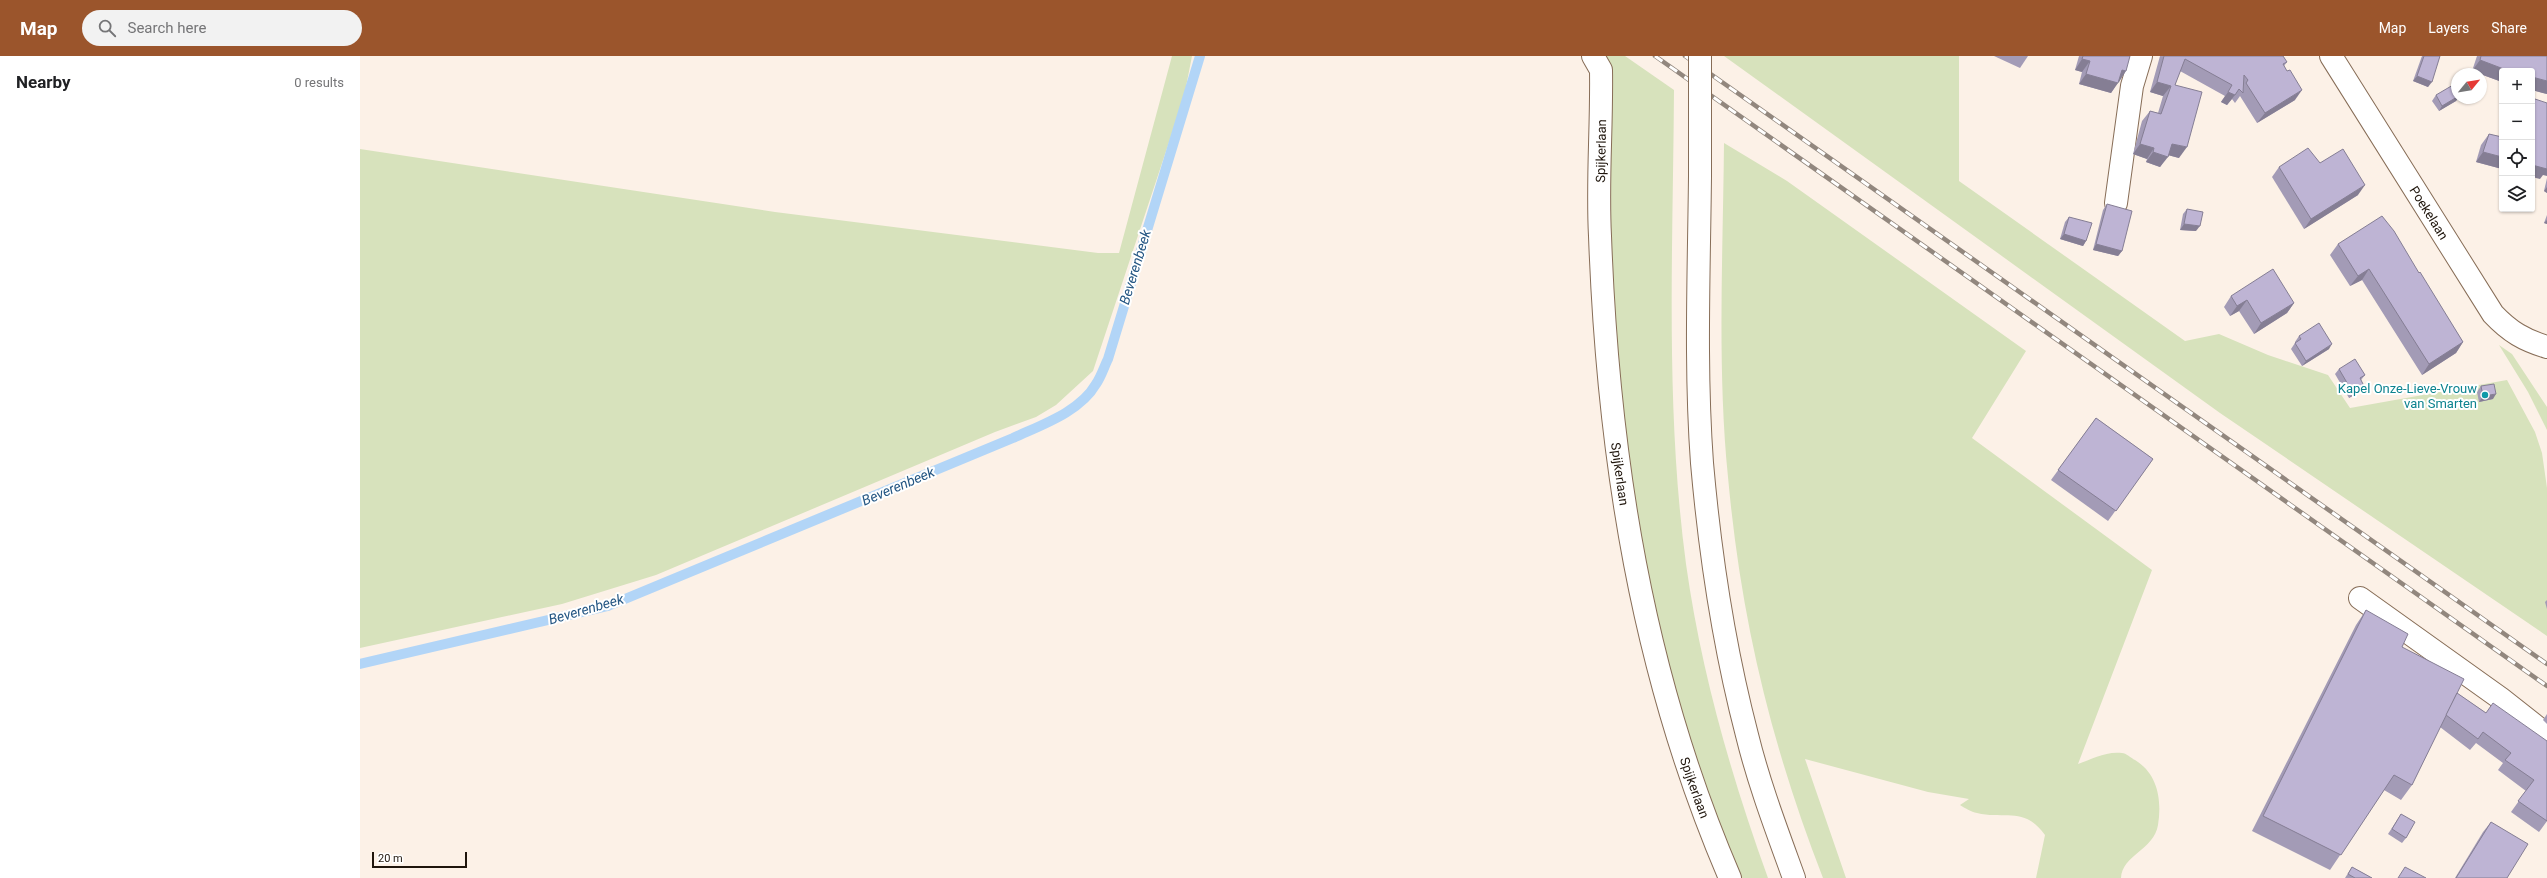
<!DOCTYPE html>
<meta charset="utf-8">
<style>
:root{--surface:#fff;--page:#f2f2f2;--text:#202124;--muted:#757577;--line:#e0e0e0;--accent:#9b552c}
body{margin:0;font-family:Roboto,sans-serif;background:var(--page);color:var(--text)}
.controls{position:absolute;right:12px;top:12px;display:grid;overflow:hidden;border-radius:4px;box-shadow:0 1px 3px #0004}
.controls button{width:36px;height:36px;display:grid;place-items:center;padding:0;border:0;border-bottom:1px solid var(--line);background:var(--surface);color:var(--text);font:20px sans-serif}
.compass{position:absolute;left:2091px;top:12px;width:36px;height:36px;border-radius:50%;background:var(--surface);box-shadow:0 1px 3px #0004;rotate:60deg}
.scale{position:absolute;left:12px;bottom:10px;width:95px;box-sizing:border-box;padding-left:4px;border:2px solid #1f150c;border-top:0;font-size:11px;line-height:14px;white-space:nowrap;color:#1f150c;-webkit-text-stroke:3px #fff;paint-order:stroke}
.list{margin:0;padding:0;list-style:none}
h2{display:flex;justify-content:space-between;align-items:center;height:52px;margin:0;padding:0 16px;font-size:17px}
h2 small{font-size:13px;font-weight:400;color:var(--muted)}
.icon{flex:none;width:22px;height:22px;fill:none;stroke:currentColor;stroke-width:2;stroke-linecap:round;stroke-linejoin:round}
.map{position:relative;flex:none;width:2187px;height:822px;overflow:hidden}
header{display:flex;align-items:center;gap:24px;box-sizing:border-box;height:56px;padding:0 20px;background:var(--accent);color:#fff}
header strong{font-size:19px}
nav{display:flex;gap:22px;margin-inline-start:auto;font-size:14px}
.search{width:280px;height:36px;background:var(--page);display:flex;align-items:center;gap:10px;box-sizing:border-box;padding:0 14px;border-radius:22px;color:var(--muted);font-size:15px}
main{display:flex}
aside{flex:1;background:var(--surface)}
.map>svg:first-child{display:block}
.green{fill:#d7e2bc}
.lines{fill:none;stroke-linecap:round;stroke-linejoin:round}
.stream{stroke:#b2d5f7;stroke-width:10}
.minor-casing{stroke:#876d57;stroke-width:24}
.minor{stroke:#fff;stroke-width:22}
.rail-casing{stroke:#92877e;stroke-width:4.5}
.rail{stroke:#fff;stroke-width:3;stroke-dasharray:9;stroke-linecap:butt}
.minor-bridge-casing{stroke:#876d57;stroke-width:24;stroke-linecap:butt}
.minor-bridge{stroke:#fff;stroke-width:22}
.wall{fill:#a39bb6}
.shaded-wall{fill:#857e94}
.building{fill:#beb4d4;stroke:#857e94}
.culture-dot{fill:#0f9aa8;stroke:#fff;stroke-width:1.5}
.labels{text-anchor:middle;dominant-baseline:central;stroke-width:4;stroke-linejoin:round;paint-order:stroke}
.street-label{font-size:13px;fill:#1f150c;stroke:#fff}
.culture-label{font-size:13px;fill:#0d838f;stroke:#fff;text-anchor:end}
.water-label{font-size:14px;font-style:italic;fill:#245683;stroke:#fff}
</style>
<header>
<strong>Map</strong>
<div class="search"><svg class="icon" aria-label="search" viewBox="0 0 24 24"><circle cx="10" cy="10" r="6"/><path d="M15 15l6 6"/></svg>Search here</div>
<nav><a>Map</a><a>Layers</a><a>Share</a></nav>
</header>
<main>
<aside>
<h2>Nearby<small>0 results</small></h2>
<ul class="list">
</ul>
</aside>
<div class="map">
<svg width="2187" height="822" viewBox="0 0 2187 822">
<rect width="100%" height="100%" fill="#fcf1e7"/>
<!-- green -->
<g class="green">
<path d="M 812,0 L 832,0 L 824,41 L 733,315 L 696,349 L 676,361 L 635,376 L 296,519 L 202,548 L 0,592 L 0,93 L 415,156 L 738,197 L 759,197 Z"/>
<path d="M 1238,0 L 1265,0 L 1314,34 C 1313,192 1305,351 1326,508 C 1341,615 1371,720 1408,822 L 1378,822 L 1319,660 L 1267,424 L 1248,194 L 1251,10 Z"/>
<path d="M 1364,0 L 1599,0 L 1599,125 L 1825,285 L 1859,278 L 1908,299 L 1968,319 L 1990,352 L 2147,324 L 2175,376 L 2182,397 L 2187,432 L 2187,580 L 1860,357 Z"/>
<path d="M 1364,87 L 1427,125 L 1666,295 L 1612,382 L 1792,514 L 1718,708 C 1732,703 1746,695 1762,697 C 1766,697 1771,702 1775,704 C 1798,718 1802,744 1798,769 C 1794,794 1762,799 1761,822 L 1676,822 L 1685,779 C 1664,750 1646,764 1617,757 C 1611,756 1605,752 1600,749 L 1609,743 L 1568,736 L 1445,703 L 1486,822 L 1463,822 C 1411,688 1381,564 1368,421 C 1357,311 1363,198 1364,87 Z"/>
<path d="M 2139,289 L 2152,298 L 2187,351 L 2187,374 L 2168,336 Z"/>
</g>
<g class="lines">
<!-- stream -->
<path class="stream" d="M 0,608 L 248,550 L 653,382 C 681,369 720,356 736,328 C 741,321 744,311 748,303 L 840,0"/>
<!-- minor casing -->
<g class="minor-casing">
<g id="minor">
<path id="s1" d="M 1233,0 L 1241,14 C 1242,70 1237,125 1240,180 C 1248,401 1282,618 1370,822"/>
<path id="s2" d="M 1971,0 L 2133,258 C 2150,276 2164,284 2187,291"/>
<path d="M 1340,120 C 1339,215 1335,312 1342,407 C 1350,498 1364,591 1387,679 C 1399,728 1417,775 1434,822"/>
<path d="M 1756,147 L 1772,30 L 1781,0"/>
<path d="M 2000,542 L 2140,642 L 2187,679"/>
</g>
</g>
<!-- minor -->
<use href="#minor" class="minor"/>
<!-- rail casing -->
<g class="rail-casing">
<g id="rail">
<path d="M 1295,0 L 2187,630"/>
<path d="M 1325,0 L 2187,608"/>
</g>
</g>
<!-- rail -->
<use href="#rail" class="rail"/>
<!-- minor-bridge casing -->
<g class="minor-bridge-casing">
<path id="minor-bridge" d="M 1340,0 L 1340,120"/>
</g>
<!-- minor-bridge -->
<use href="#minor-bridge" class="minor-bridge"/>
</g>
<!-- wall -->
<g class="wall">
<path d="M 1634,0 L 1668,0 L 1660,12 Z"/>
<path d="M 1719,0 L 1770,0 L 1759,26 L 1758,26 L 1751,37 L 1719,28 L 1722,16 L 1715,14 Z"/>
<path d="M 1800,0 L 1923,0 L 1927,6 L 1924,10 L 1935,44 L 1897,67 L 1880,40 L 1875,47 L 1872,43 L 1867,49 L 1861,46 L 1865,40 L 1820,15 L 1815,29 L 1819,102 L 1808,99 L 1800,111 L 1786,106 L 1787,103 L 1773,98 L 1782,65 L 1790,55 L 1798,57 L 1803,40 L 1790,36 Z"/>
<path d="M 2062,0 L 2080,0 L 2068,31 L 2053,25 Z"/>
<path d="M 2117,0 L 2186,0 L 2187,38 L 2172,34 L 2172,15 L 2142,15 L 2142,26 L 2112,15 Z"/>
<path d="M 2076,39 L 2097,42 L 2098,42 L 2096,45 L 2079,55 L 2072,45 Z"/>
<path d="M 2129,78 L 2142,81 L 2142,113 L 2116,106 L 2121,89 Z"/>
<path d="M 1960,107 L 1998,139 L 1944,173 L 1912,121 L 1919,111 Z"/>
<path d="M 2187,122 L 2187,137 L 2184,135 Z"/>
<path d="M 1747,148 L 1762,195 L 1758,200 L 1733,194 L 1743,154 Z"/>
<path d="M 1827,153 L 1836,175 L 1820,174 L 1823,158 Z"/>
<path d="M 2187,159 L 2187,168 L 2184,167 Z"/>
<path d="M 1709,161 L 1726,185 L 1723,190 L 1700,183 L 1705,166 Z"/>
<path d="M 1978,188 L 2059,217 L 2103,286 L 2096,297 L 2062,319 L 2002,224 L 1990,230 L 1970,199 Z"/>
<path d="M 1871,240 L 1934,247 L 1927,257 L 1894,278 L 1879,255 L 1870,260 L 1864,251 Z"/>
<path d="M 1939,280 L 1969,293 L 1942,310 L 1931,293 L 1935,287 L 1935,286 Z"/>
<path d="M 1979,313 L 2005,319 L 2001,324 L 2001,335 L 1989,342 L 1975,318 Z"/>
<path d="M 2121,330 L 2133,343 L 2119,346 L 2117,336 Z"/>
<path d="M 1736,362 L 1793,403 L 1748,465 L 1691,424 Z"/>
<path d="M 2187,544 L 2187,553 L 2185,546 Z"/>
<path d="M 2006,554 L 2042,591 L 2097,637 L 2126,657 L 2187,685 L 2187,765 L 2179,776 L 2151,756 L 2166,735 L 2138,714 L 2143,707 L 2116,687 L 2110,694 L 2080,671 L 2052,729 L 2041,744 L 2024,734 L 1970,814 L 1892,775 L 1996,569 Z"/>
<path d="M 2187,658 L 2187,668 L 2183,664 Z"/>
<path d="M 2041,758 L 2046,782 L 2042,787 L 2028,778 Z"/>
<path d="M 2131,766 L 2147,822 L 2095,822 L 2123,776 Z"/>
<path d="M 1992,811 L 2012,822 L 1985,822 Z"/>
</g>
<!-- shaded-wall -->
<g class="shaded-wall">
<path d="M 1722,3 L 1730,5 L 1722,16 L 1715,14 Z"/>
<path d="M 2120,4 L 2149,15 L 2142,15 L 2142,26 L 2112,15 Z"/>
<path d="M 1762,14 L 1766,15 L 1759,26 L 1754,25 Z"/>
<path d="M 1726,18 L 1758,27 L 1751,37 L 1719,28 Z"/>
<path d="M 2057,20 L 2072,26 L 2068,31 L 2053,25 Z"/>
<path d="M 2172,21 L 2187,25 L 2187,38 L 2172,34 Z"/>
<path d="M 1797,26 L 1811,30 L 1803,40 L 1790,36 Z"/>
<path d="M 1942,34 L 1935,44 L 1897,67 L 1905,57 Z"/>
<path d="M 1868,36 L 1875,39 L 1867,49 L 1861,46 Z"/>
<path d="M 2097,41 L 2097,42 L 2098,42 L 2096,45 L 2079,55 L 2082,50 Z"/>
<path d="M 1780,88 L 1794,92 L 1787,103 L 1773,98 Z"/>
<path d="M 1812,88 L 1827,91 L 1819,102 L 1804,98 Z"/>
<path d="M 1793,96 L 1808,101 L 1800,111 L 1786,106 Z"/>
<path d="M 2123,96 L 2142,101 L 2142,113 L 2116,106 Z"/>
<path d="M 2172,109 L 2187,110 L 2187,120 L 2183,119 L 2180,123 L 2172,121 Z"/>
<path d="M 2005,129 L 1998,139 L 1944,173 L 1951,163 Z"/>
<path d="M 2187,131 L 2187,137 L 2184,135 Z"/>
<path d="M 2187,164 L 2187,168 L 2184,167 Z"/>
<path d="M 1824,168 L 1840,170 L 1836,175 L 1820,174 Z"/>
<path d="M 1704,178 L 1726,185 L 1723,190 L 1700,183 Z"/>
<path d="M 1736,188 L 1762,195 L 1758,200 L 1733,194 Z"/>
<path d="M 2009,213 L 2002,224 L 1990,230 L 1998,220 Z"/>
<path d="M 1887,244 L 1879,255 L 1870,260 L 1877,250 Z"/>
<path d="M 1934,247 L 1927,257 L 1894,278 L 1901,267 Z"/>
<path d="M 2103,286 L 2096,297 L 2062,319 L 2069,308 Z"/>
<path d="M 1972,288 L 1969,293 L 1942,310 L 1946,305 Z"/>
<path d="M 2004,330 L 2001,335 L 1989,342 L 1993,337 Z"/>
<path d="M 2136,338 L 2133,343 L 2119,346 L 2123,340 Z"/>
</g>
<!-- building -->
<g class="building">
<path d="M 1723,0 L 1770,0 L 1766,15 L 1762,14 L 1758,27 L 1726,18 L 1730,5 L 1722,3 Z"/>
<path d="M 1804,0 L 1923,0 L 1927,6 L 1923,8 L 1927,15 L 1930,14 L 1942,34 L 1905,57 L 1886,27 L 1888,24 L 1884,19 L 1883,37 L 1879,33 L 1875,39 L 1868,36 L 1872,29 L 1825,3 L 1815,29 L 1842,36 L 1827,91 L 1812,88 L 1808,101 L 1793,96 L 1794,92 L 1780,88 L 1790,55 L 1801,58 L 1811,30 L 1797,26 Z"/>
<path d="M 2064,0 L 2080,0 L 2072,26 L 2057,20 Z"/>
<path d="M 2121,0 L 2187,0 L 2187,25 L 2172,21 L 2172,15 L 2149,15 L 2120,4 Z"/>
<path d="M 2093,29 L 2097,36 L 2097,41 L 2082,50 L 2076,39 Z"/>
<path d="M 2172,42 L 2187,47 L 2187,113 L 2172,109 L 2172,76 L 2174,68 L 2172,68 Z"/>
<path d="M 2129,78 L 2142,81 L 2142,101 L 2123,96 Z"/>
<path d="M 1948,92 L 1960,107 L 1983,93 L 2005,129 L 1951,163 L 1919,111 Z"/>
<path d="M 1747,148 L 1772,155 L 1762,195 L 1736,188 Z"/>
<path d="M 1827,153 L 1843,156 L 1840,170 L 1824,168 Z"/>
<path d="M 2022,160 L 2034,175 L 2059,217 L 2060,216 L 2103,286 L 2069,308 L 2009,213 L 1998,220 L 1978,188 Z"/>
<path d="M 1709,161 L 1732,167 L 1726,185 L 1704,178 Z"/>
<path d="M 1913,213 L 1934,247 L 1901,267 L 1887,244 L 1877,250 L 1871,240 Z"/>
<path d="M 1959,267 L 1972,288 L 1946,305 L 1935,287 L 1941,283 L 1939,280 Z"/>
<path d="M 1995,303 L 2005,319 L 2000,322 L 2004,330 L 1993,337 L 1979,313 Z"/>
<path d="M 2134,328 L 2136,338 L 2123,340 L 2121,330 Z"/>
<path d="M 1736,362 L 1793,403 L 1756,455 L 1698,414 Z"/>
<path d="M 2006,554 L 2048,578 L 2042,591 L 2104,623 L 2052,729 L 2034,719 L 1981,799 L 1903,760 Z"/>
<path d="M 2097,637 L 2126,657 L 2133,647 L 2187,685 L 2187,765 L 2158,745 L 2174,724 L 2145,704 L 2151,697 L 2123,676 L 2118,683 L 2086,659 Z"/>
<path d="M 2041,758 L 2055,766 L 2046,782 L 2032,773 Z"/>
<path d="M 2131,766 L 2168,788 L 2147,822 L 2096,822 Z"/>
<path d="M 1992,811 L 2012,822 L 1995,822 L 1988,818 Z"/>
<path d="M 2045,811 L 2066,822 L 2038,822 Z"/>
</g>
<!-- markers -->
<circle class="culture-dot" cx="2125" cy="339" r="4"/>
<g class="labels">
<!-- street labels -->
<g class="street-label">
<text transform="translate(1241 95) rotate(-89)">Spijkerlaan</text>
<text stroke="none"><textPath href="#s2" startOffset="185">Poekelaan</textPath></text>
<text stroke="none"><textPath href="#s1" startOffset="421">Spijkerlaan</textPath></text>
<text stroke="none"><textPath href="#s1" startOffset="744">Spijkerlaan</textPath></text>
</g>
<!-- culture labels -->
<g class="culture-label">
<text x="2117" y="332">Kapel Onze-Lieve-Vrouw<tspan x="2117" dy="15">van Smarten</tspan></text>
</g>
<!-- water labels -->
<g class="water-label">
<text transform="translate(775 211) rotate(-73)">Beverenbeek</text>
<text transform="translate(538 430) rotate(-23)">Beverenbeek</text>
<text transform="translate(226 553) rotate(-16)">Beverenbeek</text>
</g>
</g>
</svg>
<div class="controls">
<button>+</button>
<button>−</button>
<button><svg class="icon" aria-label="locate" viewBox="0 0 24 24"><circle cx="12" cy="12" r="6"/><path d="M12 2v4M12 18v4M2 12h4M18 12h4"/></svg></button>
<button><svg class="icon" aria-label="layers" viewBox="0 0 24 24"><path d="M12 4l9 5-9 5-9-5zM3 14l9 5 9-5"/></svg></button>
</div>
<svg class="compass" viewBox="-18 -18 36 36"><path d="M0-13l5 13h-10z" fill="#e53935"/><path d="M0 13l5-13h-10z" fill="#757577"/></svg>
<div class="scale">20 m</div>
</div>
</main>
